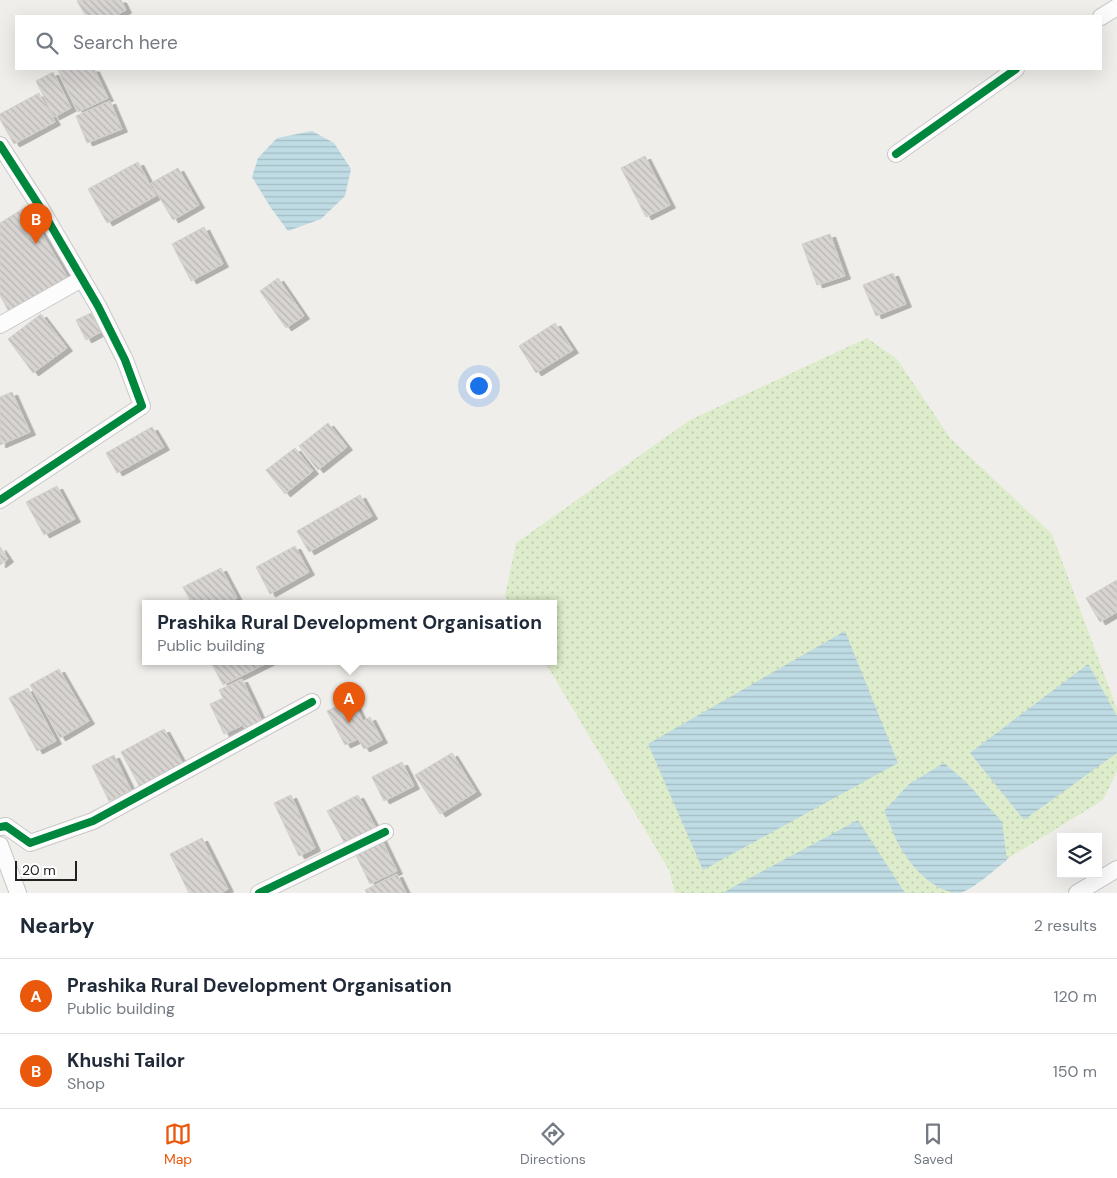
<!DOCTYPE html>
<style>
:root{--surface:#fff;--page:#f6f6f7;--text:#1f2937;--muted:#747a83;--line:#e0e1e3;--accent:#ea580c}
body{margin:0;font-family:"DM Sans",sans-serif;background:var(--page);color:var(--text)}
.controls{position:absolute;right:15px;bottom:15px;display:grid;overflow:hidden;border-radius:0px;box-shadow:0 5px 20px #0002}
.controls button{width:45px;height:45px;display:grid;place-items:center;padding:0;border:0;border-bottom:1px solid var(--line);background:var(--surface);color:var(--text);font:25px sans-serif}
.scale{position:absolute;left:15px;bottom:12px;width:62px;box-sizing:border-box;padding-left:5px;border:2px solid #222;border-top:0;font-size:14px;line-height:18px;white-space:nowrap;color:#222;-webkit-text-stroke:4px #fff;paint-order:stroke}
.you{position:absolute;left:478px;top:385px;width:18px;height:18px;margin:-12px;border:4px solid #fff;border-radius:50%;background:#1a73e8;box-shadow:0 0 0 8px #1a73e833}
.badge{display:grid;place-items:center;width:32px;height:32px;border-radius:50%;background:var(--accent);color:#fff;font-size:16px;font-weight:700}
.pin{position:absolute;translate:-50% -41px;filter:drop-shadow(0 1px 2px #0008)}
.pin::after{content:'';position:absolute;top:26px;width:18px;height:15px;background:inherit;clip-path:polygon(0 0,100% 0,50% 100%)}
.popup{position:absolute;left:142px;top:600px;width:415px;height:65px;box-sizing:border-box;display:grid;place-content:center;border-radius:0px;background:var(--surface);filter:drop-shadow(0 1px 4px #0005);font-size:16px;white-space:nowrap;color:var(--muted)}
.popup b{font-size:19px;color:var(--text)}
.popup::after{content:'';position:absolute;left:50%;top:100%;margin-left:-10px;border:10px solid transparent;border-top-color:var(--surface)}
.list{margin:0;padding:0;list-style:none}
h2{display:flex;justify-content:space-between;align-items:center;height:65px;margin:0;padding:0 20px;font-size:21px}
h2 small{font-size:16px;font-weight:400;color:var(--muted)}
.list li{display:grid;grid-template-columns:32px 1fr auto;gap:15px;align-items:center;box-sizing:border-box;height:75px;padding:0 20px;border-top:1px solid var(--line)}
.list b{display:block;font-size:19px;white-space:nowrap}
.list p{margin:0;font-size:16px;white-space:nowrap;color:var(--muted)}
.list em{font-size:16px;font-style:normal;color:var(--muted)}
.icon{flex:none;width:28px;height:28px;fill:none;stroke:currentColor;stroke-width:2;stroke-linecap:round;stroke-linejoin:round}
.map{position:relative;flex:none;width:1117px;height:893px;overflow:hidden}
.search{position:absolute;background:var(--surface);box-shadow:0 5px 20px #0002;left:15px;right:15px;top:15px;height:55px;display:flex;align-items:center;gap:12px;box-sizing:border-box;padding:0 18px;border-radius:0px;color:var(--muted);font-size:19px}
.sheet{height:215px;background:var(--surface)}
nav{display:flex;justify-content:space-around;align-items:center;box-sizing:border-box;height:70px;border-top:1px solid var(--line);background:var(--surface);font-size:14px;color:var(--muted)}
nav a{display:grid;justify-items:center;gap:2px}
nav .on{color:var(--accent)}
.map>svg:first-child{display:block}
.grass{fill:url(#grass-dots)}
.water{fill:url(#water-rules)}
.building{fill:url(#building-back-hatch);stroke:#d3d0cc;filter:url(#shadow)}
.lines{fill:none;stroke-linecap:round;stroke-linejoin:round}
.street-casing{stroke:#c9c8c7;stroke-width:18}
.street{stroke:#fdfcfc;stroke-width:16}
.cycleway-casing{stroke:#fff;stroke-width:11}
.cycleway{stroke:#00873e;stroke-width:8}
</style>
<div class="map">
<svg width="1117" height="893" viewBox="0 0 1117 893">
<defs>
<pattern id="grass-dots" width="8" height="8" patternUnits="userSpaceOnUse" patternTransform="scale(1.25)"><rect width="8" height="8" fill="#ddeccb"/><path d="M2 2h.1M6 6h.1" fill="none" stroke="#bdcaae" stroke-width="1.8" stroke-linecap="round"/></pattern>
<pattern id="water-rules" width="6" height="5" patternUnits="userSpaceOnUse" patternTransform="scale(1.25)"><rect width="6" height="5" fill="#bfdbe3"/><path d="M0 2.5h6" fill="none" stroke="#a4bcc2"/></pattern>
<pattern id="building-back-hatch" width="6" height="6" patternUnits="userSpaceOnUse" patternTransform="scale(1.25)"><rect width="6" height="6" fill="#d7d4d2"/><path d="M-1 5l2 2M0 0l6 6M5-1l2 2" fill="none" stroke="#b8b6b4"/></pattern>
<filter id="shadow"><feDropShadow dx="5.5" dy="3" stdDeviation="0" flood-color="#0004"/></filter>
</defs>
<rect width="100%" height="100%" fill="#f0eeeb"/>
<!-- grass -->
<path class="grass" d="M 867,338 L 897,359 L 951,439 L 1052,534 L 1117,709 L 1117,771 L 1103,800 L 952,893 L 675,893 L 669,870 L 545,662 L 553,662 L 553,604 L 510,604 L 505,596 L 516,543 L 690,420 Z"/>
<!-- water -->
<g class="water">
<path d="M 312,131 L 334,143 L 351,169 L 345,196 L 321,219 L 288,231 L 271,208 L 252,177 L 258,158 L 277,138 Z"/>
<path d="M 845,631 L 898,763 L 703,870 L 648,744 Z"/>
<path d="M 1088,664 L 1117,716 L 1117,753 L 1024,820 L 970,753 Z"/>
<path d="M 944,763 L 966,782 L 1002,822 L 1007,860 C 997,868 972,890 960,893 C 937,893 914,870 904,853 C 895,841 891,825 884,811 L 909,784 Z"/>
<path d="M 858,820 L 905,893 L 723,893 L 733,887 Z"/>
</g>
<!-- building -->
<g class="building">
<path d="M 79,0 L 121,0 L 126,10 L 115,16 L 86,16 L 77,1 Z"/>
<path d="M 59,69 L 94,69 L 108,98 L 78,112 L 58,70 Z"/>
<path d="M 53,72 L 71,108 L 54,117 L 36,81 Z"/>
<path d="M 39,93 L 55,122 L 14,144 L 0,119 L 0,114 Z"/>
<path d="M 110,101 L 122,129 L 87,143 L 76,116 Z"/>
<path d="M 645,156 L 670,205 L 646,217 L 621,168 Z"/>
<path d="M 138,162 L 156,196 L 107,223 L 88,189 Z"/>
<path d="M 178,168 L 199,205 L 173,220 L 151,183 Z"/>
<path d="M 26,207 L 68,278 L 9,312 L 0,295 L 0,223 Z"/>
<path d="M 204,227 L 223,264 L 191,281 L 172,244 Z"/>
<path d="M 830,234 L 845,276 L 817,285 L 802,244 Z"/>
<path d="M 893,273 L 906,304 L 876,316 L 863,285 Z"/>
<path d="M 278,278 L 304,316 L 286,328 L 260,291 Z"/>
<path d="M 91,313 L 101,332 L 86,340 L 76,320 Z"/>
<path d="M 41,314 L 67,348 L 33,373 L 8,339 Z"/>
<path d="M 555,323 L 573,350 L 536,373 L 519,346 Z"/>
<path d="M 12,392 L 30,432 L 0,445 L 0,397 Z"/>
<path d="M 328,423 L 347,447 L 318,470 L 299,446 Z"/>
<path d="M 152,427 L 164,447 L 117,473 L 106,453 Z"/>
<path d="M 295,448 L 313,471 L 285,494 L 266,470 Z"/>
<path d="M 57,486 L 75,519 L 44,535 L 26,502 Z"/>
<path d="M 360,495 L 372,516 L 309,552 L 297,531 Z"/>
<path d="M 295,546 L 309,572 L 270,594 L 256,567 Z"/>
<path d="M 0,547 L 8,559 L 0,565 Z"/>
<path d="M 221,568 L 237,598 L 224,604 L 192,604 L 183,587 Z"/>
<path d="M 1117,580 L 1117,612 L 1100,622 L 1086,598 Z"/>
<path d="M 211,662 L 269,662 L 223,685 Z"/>
<path d="M 59,669 L 89,721 L 60,738 L 30,685 Z"/>
<path d="M 242,679 L 263,723 L 246,732 L 243,725 L 224,734 L 210,704 L 223,698 L 219,690 Z"/>
<path d="M 28,688 L 56,741 L 37,751 L 9,698 Z"/>
<path d="M 352,699 L 363,721 L 370,717 L 382,740 L 364,749 L 358,739 L 345,745 L 327,711 Z"/>
<path d="M 164,729 L 183,764 L 140,787 L 121,752 Z"/>
<path d="M 452,753 L 476,792 L 440,814 L 415,775 Z"/>
<path d="M 114,755 L 131,790 L 109,801 L 92,766 Z"/>
<path d="M 402,762 L 414,786 L 384,801 L 372,777 Z"/>
<path d="M 291,795 L 315,848 L 299,856 L 274,803 Z"/>
<path d="M 358,795 L 376,828 L 345,844 L 327,811 Z"/>
<path d="M 202,838 L 228,889 L 221,893 L 189,893 L 170,854 Z"/>
<path d="M 381,838 L 397,871 L 370,884 L 354,851 Z"/>
<path d="M 397,874 L 406,893 L 367,893 L 365,890 Z"/>
</g>
<g class="lines">
<!-- street casing -->
<g class="street-casing">
<g id="street">
<path d="M 1101,17 L 1117,7"/>
<path d="M 0,145 L 40,207 L 98,306 L 125,360 L 142,406 L 0,500"/>
<path d="M 896,154 L 1016,69"/>
<path d="M 0,325 L 78,281"/>
<path d="M 0,827 L 6,826 L 30,843 L 93,821 L 312,702"/>
<path d="M 0,845 L 18,893"/>
<path d="M 259,893 L 385,832"/>
<path d="M 1077,893 L 1117,869"/>
</g>
</g>
<!-- street -->
<use href="#street" class="street"/>
<!-- cycleway casing -->
<g class="cycleway-casing">
<g id="cycleway">
<path d="M 0,145 L 40,207 L 98,306 L 125,360 L 142,406 L 0,500"/>
<path d="M 896,154 L 1016,69"/>
<path d="M 0,827 L 6,826 L 30,843 L 93,821 L 312,702"/>
<path d="M 259,893 L 385,832"/>
</g>
</g>
<!-- cycleway -->
<use href="#cycleway" class="cycleway"/>
</g>
</svg>
<div class="controls">
<button><svg class="icon" aria-label="layers" viewBox="0 0 24 24"><path d="M12 4l9 5-9 5-9-5zM3 14l9 5 9-5"/></svg></button>
</div>
<div class="scale">20 m</div>
<div class="you"></div>
<div class="pin badge" style="left:349px;top:723px">A</div>
<div class="popup"><b>Prashika Rural Development Organisation</b>Public building</div>
<div class="pin badge" style="left:36px;top:244px">B</div>
<div class="search"><svg class="icon" aria-label="search" viewBox="0 0 24 24"><circle cx="10" cy="10" r="6"/><path d="M15 15l6 6"/></svg>Search here</div>
</div>
<section class="sheet">
<h2>Nearby<small>2 results</small></h2>
<ul class="list">
<li><span class="badge">A</span><div><b>Prashika Rural Development Organisation</b><p>Public building</p></div><em>120 m</em></li>
<li><span class="badge">B</span><div><b>Khushi Tailor</b><p>Shop</p></div><em>150 m</em></li>
</ul>
</section>
<nav>
<a class="on"><svg class="icon" aria-label="map" viewBox="0 0 24 24"><path d="M3 6l6-2 6 2 6-2v14l-6 2-6-2-6 2zM9 4v14M15 6v14"/></svg>Map</a>
<a><svg class="icon" aria-label="directions" viewBox="0 0 24 24"><path d="M12 3l9 9-9 9-9-9zM9 14v-3h6M13 9l2 2-2 2"/></svg>Directions</a>
<a><svg class="icon" aria-label="saved" viewBox="0 0 24 24"><path d="M7 4h10v16l-5-4-5 4z"/></svg>Saved</a>
</nav>
